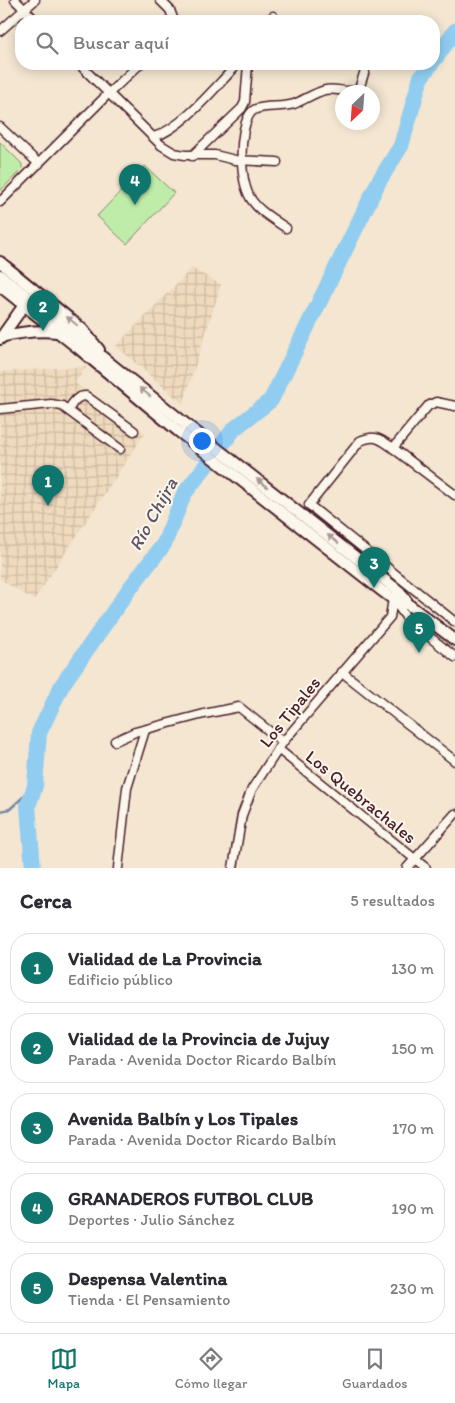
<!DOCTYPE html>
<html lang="es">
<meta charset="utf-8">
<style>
:root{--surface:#fff;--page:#f7f7f7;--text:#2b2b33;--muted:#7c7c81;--line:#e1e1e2;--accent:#0f766e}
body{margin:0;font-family:Itim,sans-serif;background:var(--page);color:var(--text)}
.compass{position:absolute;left:335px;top:85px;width:45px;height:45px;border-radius:50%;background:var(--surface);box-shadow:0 2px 12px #0003;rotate:205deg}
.you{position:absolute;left:201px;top:440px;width:18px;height:18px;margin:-12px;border:4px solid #fff;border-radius:50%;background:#1a73e8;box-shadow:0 0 0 8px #1a73e833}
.badge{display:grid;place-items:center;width:32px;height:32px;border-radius:50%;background:var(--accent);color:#fff;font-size:16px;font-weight:700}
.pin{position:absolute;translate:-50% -41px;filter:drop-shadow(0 1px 2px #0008)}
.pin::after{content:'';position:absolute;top:26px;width:18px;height:15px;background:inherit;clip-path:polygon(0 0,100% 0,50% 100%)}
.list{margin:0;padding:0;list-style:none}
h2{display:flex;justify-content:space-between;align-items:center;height:65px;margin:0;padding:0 20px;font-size:21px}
h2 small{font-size:16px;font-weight:400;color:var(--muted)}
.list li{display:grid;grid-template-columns:32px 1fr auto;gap:15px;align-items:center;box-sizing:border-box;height:70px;margin:0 10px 10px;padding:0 10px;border:1px solid var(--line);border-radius:20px}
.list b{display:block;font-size:19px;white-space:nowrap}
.list p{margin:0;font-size:16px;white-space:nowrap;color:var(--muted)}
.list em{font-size:16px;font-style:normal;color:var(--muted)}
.icon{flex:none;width:28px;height:28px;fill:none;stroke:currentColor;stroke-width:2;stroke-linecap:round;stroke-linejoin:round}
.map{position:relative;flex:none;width:455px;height:868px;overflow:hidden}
.search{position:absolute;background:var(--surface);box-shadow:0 2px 12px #0003;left:15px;right:15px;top:15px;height:55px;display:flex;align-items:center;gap:12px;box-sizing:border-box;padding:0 18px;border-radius:20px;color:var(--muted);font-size:19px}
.sheet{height:465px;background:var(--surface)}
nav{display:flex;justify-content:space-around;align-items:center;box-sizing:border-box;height:70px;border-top:1px solid var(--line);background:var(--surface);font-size:14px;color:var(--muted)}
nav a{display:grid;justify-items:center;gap:2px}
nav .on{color:var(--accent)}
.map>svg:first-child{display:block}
.industrial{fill:url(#industrial-grid)}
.garden{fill:#bfeca9;stroke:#84866a}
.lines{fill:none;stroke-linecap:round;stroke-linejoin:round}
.stream{stroke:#7587a2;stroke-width:2.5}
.river{stroke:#91cdf1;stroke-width:16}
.street-casing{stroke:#4a1f2b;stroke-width:11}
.secondary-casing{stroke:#4a1f2b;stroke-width:14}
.street{stroke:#fbf7ec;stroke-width:8}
.secondary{stroke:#fbf7ec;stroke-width:10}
.oneway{fill:#ab9695}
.labels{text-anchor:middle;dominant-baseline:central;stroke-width:4;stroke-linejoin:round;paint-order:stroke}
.street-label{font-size:18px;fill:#4a1f2b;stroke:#fbf7ec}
.water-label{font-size:19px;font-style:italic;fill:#5f5366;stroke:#fbf7ec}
</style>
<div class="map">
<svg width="455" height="868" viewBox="0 0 455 868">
<defs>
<pattern id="industrial-grid" width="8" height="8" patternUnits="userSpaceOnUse" patternTransform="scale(1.25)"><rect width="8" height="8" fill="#efdabe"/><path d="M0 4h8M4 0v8" fill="none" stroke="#cebba3"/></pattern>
</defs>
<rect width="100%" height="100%" fill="#f4e6d1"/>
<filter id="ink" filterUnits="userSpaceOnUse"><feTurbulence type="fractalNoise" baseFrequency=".02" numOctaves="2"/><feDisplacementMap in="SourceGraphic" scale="10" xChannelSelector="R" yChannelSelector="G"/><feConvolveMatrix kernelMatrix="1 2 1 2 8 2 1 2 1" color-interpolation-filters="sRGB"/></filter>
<g filter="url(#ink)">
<!-- industrial -->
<g class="industrial">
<path d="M 192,268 L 221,285 L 183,404 L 116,346 Z"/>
<path d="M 87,366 L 75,383 L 145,433 L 34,600 L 0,579 L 0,372 Z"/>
</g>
<!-- garden -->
<g class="garden">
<path d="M 0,142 L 22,164 L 22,169 L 0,191 Z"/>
<path d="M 145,166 L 174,193 L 127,244 L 97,216 Z"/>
</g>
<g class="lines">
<!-- stream -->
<path class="stream" d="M 0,811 L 10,809 L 35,786"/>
<!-- river -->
<g class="river">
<path d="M 434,60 L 455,31"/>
<path d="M 33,868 L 28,806 L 35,786 L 39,733 L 62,685 L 130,588 L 164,544 L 184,494 L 234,429 L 271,400 L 379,181 L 401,146 L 421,77 L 431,64"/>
</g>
<!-- street casing -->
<g class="street-casing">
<g id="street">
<path d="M 15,0 L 36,21"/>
<path d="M 160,0 L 170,10 L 174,21"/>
<path d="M 271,21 L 273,16"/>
<path d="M 0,31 L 35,0"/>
<path d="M 79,64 L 161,145 L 174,153 L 185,155 L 215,155 L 235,160 L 277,162"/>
<path d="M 0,127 L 39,164"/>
<path d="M 154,137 C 184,127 215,87 238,64"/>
<path d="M 192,156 L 242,108 L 245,102 L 248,64"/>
<path d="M 0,202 L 109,93 L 140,64"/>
<path d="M 286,228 C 255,207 244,202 242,162 C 241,151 242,114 256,109 C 267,105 281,108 294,104 C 304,100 314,93 325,90 C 337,87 348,95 359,89 L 367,64"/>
<path d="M 455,406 L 436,402 L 428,406 L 393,448 C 380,439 376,434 360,441 L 309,505 L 455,622"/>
<path d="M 0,409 L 51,404 L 62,406 L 120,449"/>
<path d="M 68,410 C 73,403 76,396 86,396 L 134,431"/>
<path d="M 393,448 L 455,495"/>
<path d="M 393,599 L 408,620 L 455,657"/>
<path d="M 342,672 L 455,761"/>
<path d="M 115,741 L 135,732 L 204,714 L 239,707 L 283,742"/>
<path d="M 278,749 L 426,868"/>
<path d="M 118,868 L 127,788 L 145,730"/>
<path d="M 233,868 L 242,815 L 252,789 L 283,742 L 390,617 L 393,599 L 395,597"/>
<path d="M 407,868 L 455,814"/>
</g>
</g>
<!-- secondary casing -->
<g class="secondary-casing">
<g id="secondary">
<path d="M 0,262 L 82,329 L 99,350"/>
<path d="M 0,275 L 183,422 L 400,592 L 409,605 L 455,640"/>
<path d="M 0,286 L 77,347 L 177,430 L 381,590 L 393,599 L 409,605"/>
<path d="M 1,337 C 21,332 37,330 57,332"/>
<path d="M 0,339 L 27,301"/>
</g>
</g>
<!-- street -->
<use href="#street" class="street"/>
<!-- secondary -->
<use href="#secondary" class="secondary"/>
</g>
<!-- one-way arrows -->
<defs><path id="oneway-solid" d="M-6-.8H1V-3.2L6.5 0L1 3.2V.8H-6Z" transform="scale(1.25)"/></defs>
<g class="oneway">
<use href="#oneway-solid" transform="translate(72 321) rotate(-141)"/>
<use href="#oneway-solid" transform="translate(145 392) rotate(-141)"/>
<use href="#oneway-solid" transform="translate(262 483) rotate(-142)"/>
<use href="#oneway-solid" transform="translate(333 539) rotate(-142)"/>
</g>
</g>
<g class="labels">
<!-- street labels -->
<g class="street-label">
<text transform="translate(290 712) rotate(-51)">Los Tipales</text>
<text transform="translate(361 797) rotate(39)">Los Quebrachales</text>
</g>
<!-- water labels -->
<g class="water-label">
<text transform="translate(153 514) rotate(-61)">Río Chijra</text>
</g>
</g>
</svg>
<svg class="compass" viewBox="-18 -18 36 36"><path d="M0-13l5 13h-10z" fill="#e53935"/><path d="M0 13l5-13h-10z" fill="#7c7c81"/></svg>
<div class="you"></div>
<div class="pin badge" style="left:48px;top:506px">1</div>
<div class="pin badge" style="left:43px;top:331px">2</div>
<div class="pin badge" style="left:374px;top:588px">3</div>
<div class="pin badge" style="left:135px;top:205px">4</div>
<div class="pin badge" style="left:419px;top:653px">5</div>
<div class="search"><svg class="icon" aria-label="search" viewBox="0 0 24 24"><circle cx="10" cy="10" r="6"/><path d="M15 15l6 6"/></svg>Buscar aquí</div>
</div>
<section class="sheet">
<h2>Cerca<small>5 resultados</small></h2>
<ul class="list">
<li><span class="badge">1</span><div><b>Vialidad de La Provincia</b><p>Edificio público</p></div><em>130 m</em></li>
<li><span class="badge">2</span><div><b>Vialidad de la Provincia de Jujuy</b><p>Parada · Avenida Doctor Ricardo Balbín</p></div><em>150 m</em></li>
<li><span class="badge">3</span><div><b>Avenida Balbín y Los Tipales</b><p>Parada · Avenida Doctor Ricardo Balbín</p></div><em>170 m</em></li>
<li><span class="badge">4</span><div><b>GRANADEROS FUTBOL CLUB</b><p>Deportes · Julio Sánchez</p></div><em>190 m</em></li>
<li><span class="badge">5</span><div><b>Despensa Valentina</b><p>Tienda · El Pensamiento</p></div><em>230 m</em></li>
</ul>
</section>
<nav>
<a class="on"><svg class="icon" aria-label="map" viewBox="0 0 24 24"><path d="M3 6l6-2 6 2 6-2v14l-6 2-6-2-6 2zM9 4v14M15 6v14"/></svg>Mapa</a>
<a><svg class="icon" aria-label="directions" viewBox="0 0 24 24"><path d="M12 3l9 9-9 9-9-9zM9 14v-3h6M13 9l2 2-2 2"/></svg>Cómo llegar</a>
<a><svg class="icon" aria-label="saved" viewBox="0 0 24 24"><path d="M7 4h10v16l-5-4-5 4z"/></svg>Guardados</a>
</nav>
